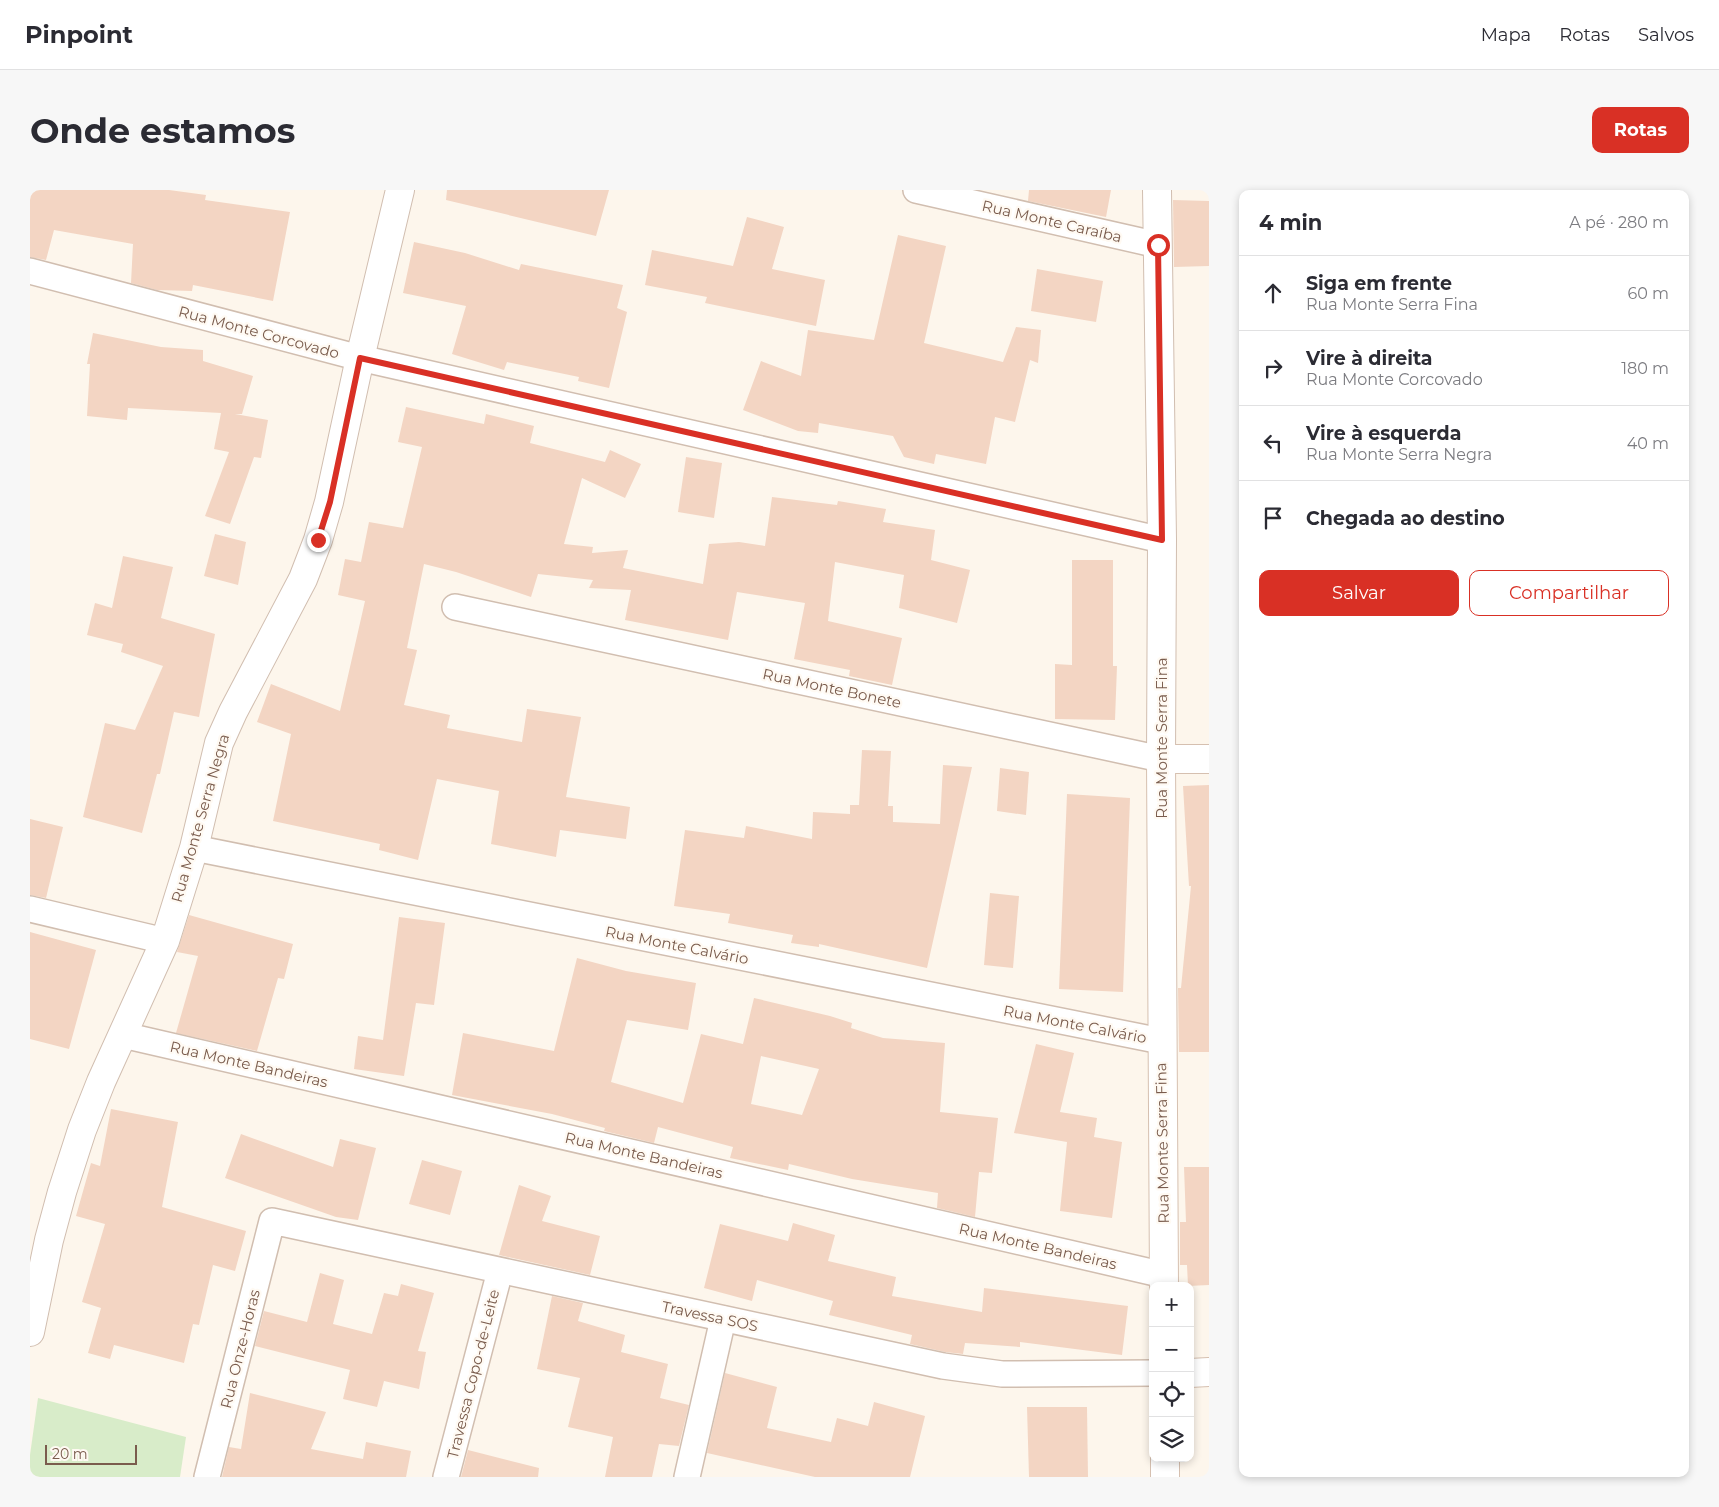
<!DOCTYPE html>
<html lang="pt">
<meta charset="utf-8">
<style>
:root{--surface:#fff;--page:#f7f7f7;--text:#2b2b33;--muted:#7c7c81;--line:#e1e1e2;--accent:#d93025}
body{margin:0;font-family:Montserrat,sans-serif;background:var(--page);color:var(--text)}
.controls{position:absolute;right:15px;bottom:15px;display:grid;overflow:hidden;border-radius:10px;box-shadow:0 2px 8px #0003}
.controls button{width:45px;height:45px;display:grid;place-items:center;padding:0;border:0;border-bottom:1px solid var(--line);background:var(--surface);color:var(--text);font:25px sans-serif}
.scale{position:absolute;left:15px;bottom:12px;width:92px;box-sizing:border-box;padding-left:5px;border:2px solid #7a5c4d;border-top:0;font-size:14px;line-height:18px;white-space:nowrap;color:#7a5c4d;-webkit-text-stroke:4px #fffaf3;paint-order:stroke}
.stop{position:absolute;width:15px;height:15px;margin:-11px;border:4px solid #d93025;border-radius:50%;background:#fff}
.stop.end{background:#d93025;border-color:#fff;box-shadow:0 1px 5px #0008}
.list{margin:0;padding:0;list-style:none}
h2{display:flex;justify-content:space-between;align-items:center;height:65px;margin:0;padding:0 20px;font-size:21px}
h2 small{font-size:16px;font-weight:400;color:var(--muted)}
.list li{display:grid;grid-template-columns:32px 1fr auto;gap:15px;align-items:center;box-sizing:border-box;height:75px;padding:0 20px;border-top:1px solid var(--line)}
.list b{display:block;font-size:19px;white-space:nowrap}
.list p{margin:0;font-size:16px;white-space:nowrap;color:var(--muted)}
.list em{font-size:16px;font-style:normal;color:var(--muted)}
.actions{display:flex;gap:10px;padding:15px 20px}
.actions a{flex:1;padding:11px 0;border:1px solid var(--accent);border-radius:10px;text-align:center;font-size:18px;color:var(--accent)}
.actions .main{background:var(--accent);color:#fff}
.icon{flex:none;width:28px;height:28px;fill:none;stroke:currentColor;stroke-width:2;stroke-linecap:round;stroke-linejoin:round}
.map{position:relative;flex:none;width:1179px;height:1287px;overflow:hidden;border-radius:10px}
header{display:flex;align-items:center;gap:30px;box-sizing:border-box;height:70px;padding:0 25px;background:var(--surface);border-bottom:1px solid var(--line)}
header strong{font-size:24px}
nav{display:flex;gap:28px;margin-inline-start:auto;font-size:18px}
.intro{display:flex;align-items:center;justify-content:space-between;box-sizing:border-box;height:120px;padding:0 30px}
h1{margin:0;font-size:35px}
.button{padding:12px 22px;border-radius:10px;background:var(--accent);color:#fff;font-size:18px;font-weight:700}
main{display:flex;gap:30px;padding:0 30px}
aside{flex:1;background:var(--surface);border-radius:10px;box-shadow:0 2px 8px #0003}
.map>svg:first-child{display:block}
.green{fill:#d8ecc9}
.building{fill:#f3d5c3;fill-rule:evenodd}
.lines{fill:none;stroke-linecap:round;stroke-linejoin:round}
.minor-casing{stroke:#d1beb0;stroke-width:28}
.tertiary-casing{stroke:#d1beb0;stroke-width:30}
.secondary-casing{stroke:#d6c0b0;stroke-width:30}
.minor{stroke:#fff;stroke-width:25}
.tertiary{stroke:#fff;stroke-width:28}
.secondary{stroke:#fff;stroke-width:28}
.route{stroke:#d93025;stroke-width:6}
.labels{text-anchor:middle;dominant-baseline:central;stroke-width:4.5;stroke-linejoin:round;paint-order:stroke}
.street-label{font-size:15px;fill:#7a5c4d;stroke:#fffaf3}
</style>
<header>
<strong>Pinpoint</strong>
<nav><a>Mapa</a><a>Rotas</a><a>Salvos</a></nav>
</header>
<div class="intro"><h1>Onde estamos</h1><a class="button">Rotas</a></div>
<main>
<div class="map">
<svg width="1179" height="1287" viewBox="0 0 1179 1287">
<rect width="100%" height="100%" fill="#fdf6ec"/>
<!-- green -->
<path class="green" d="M 8,1208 L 156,1247 L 150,1287 L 0,1287 L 0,1265 Z"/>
<!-- building -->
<g class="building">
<path d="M 0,0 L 139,0 L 176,5 L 175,10 L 260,22 L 243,111 L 163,95 L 162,101 L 127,100 L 101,93 L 103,54 L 24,40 L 16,70 L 0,67 Z"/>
<path d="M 417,0 L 579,0 L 566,46 L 416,10 Z"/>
<path d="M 999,0 L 1081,0 L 1076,27 L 998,11 Z"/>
<path d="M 1143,10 L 1179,11 L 1179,76 L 1144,77 Z"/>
<path d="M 717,27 L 754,37 L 742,79 L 795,90 L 786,136 L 675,113 L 677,107 L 615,95 L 622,60 L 703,76 Z"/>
<path d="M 868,45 L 916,56 L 894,153 L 973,172 L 986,137 L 1011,140 L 1008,173 L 1000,170 L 985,232 L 965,227 L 956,274 L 906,264 L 904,274 L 874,267 L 863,246 L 789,233 L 788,243 L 768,241 L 713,220 L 731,171 L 771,186 L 778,140 L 844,150 Z"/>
<path d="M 384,52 L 435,63 L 489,80 L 491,74 L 593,95 L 587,118 L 597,122 L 579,198 L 548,191 L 549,187 L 477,172 L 474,180 L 422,164 L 436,116 L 373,103 Z"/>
<path d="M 1007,79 L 1073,91 L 1066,132 L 1001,121 Z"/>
<path d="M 63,143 L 131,157 L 173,160 L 173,171 L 223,186 L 212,224 L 205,224 L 238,230 L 231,268 L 224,267 L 200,334 L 175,326 L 199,262 L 184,259 L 191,223 L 98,218 L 97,230 L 57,226 L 60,174 L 57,174 Z"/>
<path d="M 376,217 L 454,234 L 456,224 L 504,236 L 500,253 L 575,272 L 580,260 L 611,274 L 595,308 L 552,288 L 534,354 L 563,357 L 562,363 L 598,360 L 593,378 L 673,394 L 679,354 L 709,352 L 735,356 L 742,307 L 807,315 L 808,311 L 856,319 L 853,332 L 905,340 L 901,370 L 940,380 L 927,433 L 869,418 L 874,385 L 805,372 L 798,431 L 872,448 L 862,495 L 819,486 L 820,480 L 764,469 L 775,413 L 707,402 L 698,450 L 595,430 L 601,400 L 559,398 L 563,390 L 508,384 L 501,407 L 426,382 L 394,374 L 377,458 L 387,460 L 374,515 L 420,525 L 417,538 L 492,552 L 497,519 L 551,527 L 536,607 L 600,617 L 596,649 L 530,640 L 526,667 L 461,654 L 469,601 L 407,589 L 388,670 L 349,660 L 350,654 L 243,631 L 261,544 L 227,532 L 241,494 L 310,521 L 335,411 L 308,405 L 315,369 L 331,372 L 339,332 L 373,338 L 392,257 L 368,252 Z"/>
<path d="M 656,267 L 692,273 L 684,328 L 648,322 Z"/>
<path d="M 185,344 L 216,352 L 208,395 L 174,386 Z"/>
<path d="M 93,366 L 143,377 L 131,428 L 185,444 L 169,527 L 144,522 L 130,584 L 127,584 L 112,643 L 53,627 L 75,533 L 105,540 L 133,476 L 91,462 L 93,454 L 57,445 L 65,413 L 82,418 Z"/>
<path d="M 1042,370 L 1083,370 L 1083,476 L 1087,476 L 1085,530 L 1025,529 L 1025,474 L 1042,475 Z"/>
<path d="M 832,560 L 861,561 L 858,616 L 863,616 L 863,632 L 910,634 L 913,575 L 942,577 L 897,778 L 789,754 L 789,757 L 761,753 L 763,745 L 698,733 L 700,724 L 644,716 L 655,640 L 714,648 L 716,636 L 782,649 L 783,622 L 820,624 L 820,615 L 829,615 Z"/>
<path d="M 970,578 L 999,582 L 996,625 L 967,621 Z"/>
<path d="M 1179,595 L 1179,862 L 1149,862 L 1148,798 L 1151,798 L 1161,696 L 1159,696 L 1153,596 Z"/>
<path d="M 1037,604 L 1100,608 L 1093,802 L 1029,799 Z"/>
<path d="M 0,629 L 33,637 L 16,708 L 0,705 Z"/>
<path d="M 960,703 L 989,706 L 983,778 L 954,775 Z"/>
<path d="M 159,725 L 263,754 L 254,789 L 248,788 L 227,861 L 146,843 L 168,766 L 147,762 Z"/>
<path d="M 369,727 L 415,733 L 404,815 L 386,813 L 374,886 L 324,879 L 328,846 L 353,850 Z"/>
<path d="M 0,742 L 66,760 L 39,859 L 0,849 Z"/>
<path d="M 547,768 L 596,781 L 666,793 L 658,840 L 597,830 L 581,892 L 653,913 L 671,844 L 713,854 L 724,808 L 800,826 L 822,833 L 821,838 L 853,848 L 915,853 L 910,922 L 968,928 L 962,983 L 949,982 L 945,1027 L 907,1018 L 908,1003 L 822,989 L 759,974 L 758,980 L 700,968 L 703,957 L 628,937 L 624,953 L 574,941 L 575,938 L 522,924 L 422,905 L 433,843 L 524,861 ZM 731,866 L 789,879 L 772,925 L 721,914 Z"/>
<path d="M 1006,854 L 1044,863 L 1030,922 L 1067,928 L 1064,947 L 1092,952 L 1082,1028 L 1030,1021 L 1037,952 L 984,943 Z"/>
<path d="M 81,919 L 148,932 L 132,1017 L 216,1041 L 205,1081 L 183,1075 L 169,1135 L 163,1134 L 154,1173 L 84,1155 L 80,1169 L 58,1163 L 71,1118 L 52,1112 L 75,1034 L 46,1026 L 61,973 L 70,976 Z"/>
<path d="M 211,944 L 303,977 L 310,949 L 346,958 L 328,1030 L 306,1027 L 195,988 Z"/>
<path d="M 392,970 L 432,981 L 420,1025 L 379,1014 Z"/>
<path d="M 1154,977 L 1179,977 L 1179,1095 L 1158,1096 L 1157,1075 L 1150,1075 L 1150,1032 L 1156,1032 Z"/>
<path d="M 489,995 L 521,1006 L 512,1031 L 570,1046 L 560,1085 L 469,1065 Z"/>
<path d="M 763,1033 L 805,1045 L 798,1071 L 866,1087 L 862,1106 L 952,1122 L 954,1098 L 1098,1116 L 1092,1165 L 990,1152 L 990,1157 L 935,1153 L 933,1164 L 915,1162 L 880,1154 L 882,1145 L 799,1125 L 803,1111 L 727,1090 L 722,1111 L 674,1098 L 690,1034 L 758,1051 Z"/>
<path d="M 290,1083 L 314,1090 L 303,1134 L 342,1144 L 354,1103 L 368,1106 L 371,1094 L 404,1103 L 388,1161 L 396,1162 L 389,1199 L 354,1191 L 347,1217 L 313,1209 L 320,1180 L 225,1156 L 234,1121 L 277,1132 Z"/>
<path d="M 522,1106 L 553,1113 L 548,1131 L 595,1145 L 591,1162 L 638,1174 L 630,1208 L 659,1215 L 649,1256 L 629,1254 L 622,1287 L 575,1287 L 583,1247 L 538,1237 L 550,1188 L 507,1179 Z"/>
<path d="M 695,1183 L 747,1197 L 737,1238 L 801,1252 L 807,1228 L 838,1236 L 844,1212 L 895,1226 L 880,1287 L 785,1287 L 677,1263 Z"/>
<path d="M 220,1203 L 296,1222 L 281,1259 L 333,1269 L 336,1252 L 381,1261 L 376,1287 L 192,1287 L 199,1257 L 211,1259 Z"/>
<path d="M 997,1217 L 1057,1217 L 1058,1287 L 999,1287 Z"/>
<path d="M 438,1260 L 509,1278 L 508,1287 L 431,1287 Z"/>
</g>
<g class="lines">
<!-- minor casing -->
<g class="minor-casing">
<g id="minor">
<path d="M 886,0 L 1128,55"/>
<path d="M 0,81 L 330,168 L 1132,350"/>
<path d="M 425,417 L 1131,569"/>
<path d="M 164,658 L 1131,851"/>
<path d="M 0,719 L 135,751"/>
<path d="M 93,845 L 1134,1085"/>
<path d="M 177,1287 L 242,1031 L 913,1176 L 972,1184 L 1123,1183"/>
<path d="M 416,1287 L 470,1081"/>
<path d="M 657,1287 L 693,1129"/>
</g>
</g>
<!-- tertiary casing -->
<g class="tertiary-casing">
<g id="tertiary">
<path d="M 1127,0 L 1132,350 L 1131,569"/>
<path d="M 0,1142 L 19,1050 L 32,1002 L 52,940 L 71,892 L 135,751 L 164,658 L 189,553 L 203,522 L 273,389 L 288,350 L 299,312 L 330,168 L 370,0"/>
</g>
</g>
<!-- secondary casing -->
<g class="secondary-casing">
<g id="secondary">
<path d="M 1134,1096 L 1131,569 L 1179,569"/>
<path d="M 1160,1183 L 1179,1182"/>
<path d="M 1135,1268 L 1135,1287"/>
</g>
</g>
<!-- minor -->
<use href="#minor" class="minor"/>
<!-- tertiary -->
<use href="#tertiary" class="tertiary"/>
<!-- secondary -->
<use href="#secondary" class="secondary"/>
</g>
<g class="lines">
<!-- route -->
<path class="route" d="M 288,350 L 300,312 L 330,168 L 1132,350 L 1128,55"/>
</g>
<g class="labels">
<!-- street labels -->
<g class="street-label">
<text transform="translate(1022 31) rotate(13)">Rua Monte Caraíba</text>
<text transform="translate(229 142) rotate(15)">Rua Monte Corcovado</text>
<text transform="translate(802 498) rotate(12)">Rua Monte Bonete</text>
<text transform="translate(1131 548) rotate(-90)">Rua Monte Serra Fina</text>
<text transform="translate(170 628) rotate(-74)">Rua Monte Serra Negra</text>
<text transform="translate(647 755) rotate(11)">Rua Monte Calvário</text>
<text transform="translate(1045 834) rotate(11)">Rua Monte Calvário</text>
<text transform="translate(219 874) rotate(13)">Rua Monte Bandeiras</text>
<text transform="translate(1132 953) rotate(-91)">Rua Monte Serra Fina</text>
<text transform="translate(614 965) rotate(13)">Rua Monte Bandeiras</text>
<text transform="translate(1008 1056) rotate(13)">Rua Monte Bandeiras</text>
<text transform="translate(680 1126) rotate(12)">Travessa SOS</text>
<text transform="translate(210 1159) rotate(-76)">Rua Onze-Horas</text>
<text transform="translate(443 1184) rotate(-76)">Travessa Copo-de-Leite</text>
</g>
</g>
</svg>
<div class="controls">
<button>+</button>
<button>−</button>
<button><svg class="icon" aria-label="locate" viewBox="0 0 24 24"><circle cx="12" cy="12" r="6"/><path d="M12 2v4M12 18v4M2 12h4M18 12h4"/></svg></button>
<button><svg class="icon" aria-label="layers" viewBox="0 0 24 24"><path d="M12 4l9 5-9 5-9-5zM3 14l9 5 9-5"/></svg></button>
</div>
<div class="scale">20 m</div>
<div class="stop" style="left:1128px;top:55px"></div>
<div class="stop end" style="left:288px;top:350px"></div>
</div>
<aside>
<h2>4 min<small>A pé · 280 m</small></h2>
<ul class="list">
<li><svg class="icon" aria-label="ahead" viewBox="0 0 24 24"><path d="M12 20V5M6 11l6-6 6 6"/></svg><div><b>Siga em frente</b><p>Rua Monte Serra Fina</p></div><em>60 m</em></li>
<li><svg class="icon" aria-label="right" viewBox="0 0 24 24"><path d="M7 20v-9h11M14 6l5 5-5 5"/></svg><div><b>Vire à direita</b><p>Rua Monte Corcovado</p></div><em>180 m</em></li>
<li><svg class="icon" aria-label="left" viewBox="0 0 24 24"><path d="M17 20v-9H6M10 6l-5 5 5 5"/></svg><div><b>Vire à esquerda</b><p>Rua Monte Serra Negra</p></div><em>40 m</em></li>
<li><svg class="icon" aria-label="arrive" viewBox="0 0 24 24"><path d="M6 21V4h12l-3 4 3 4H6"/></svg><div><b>Chegada ao destino</b></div></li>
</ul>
<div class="actions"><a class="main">Salvar</a><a>Compartilhar</a></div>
</aside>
</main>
